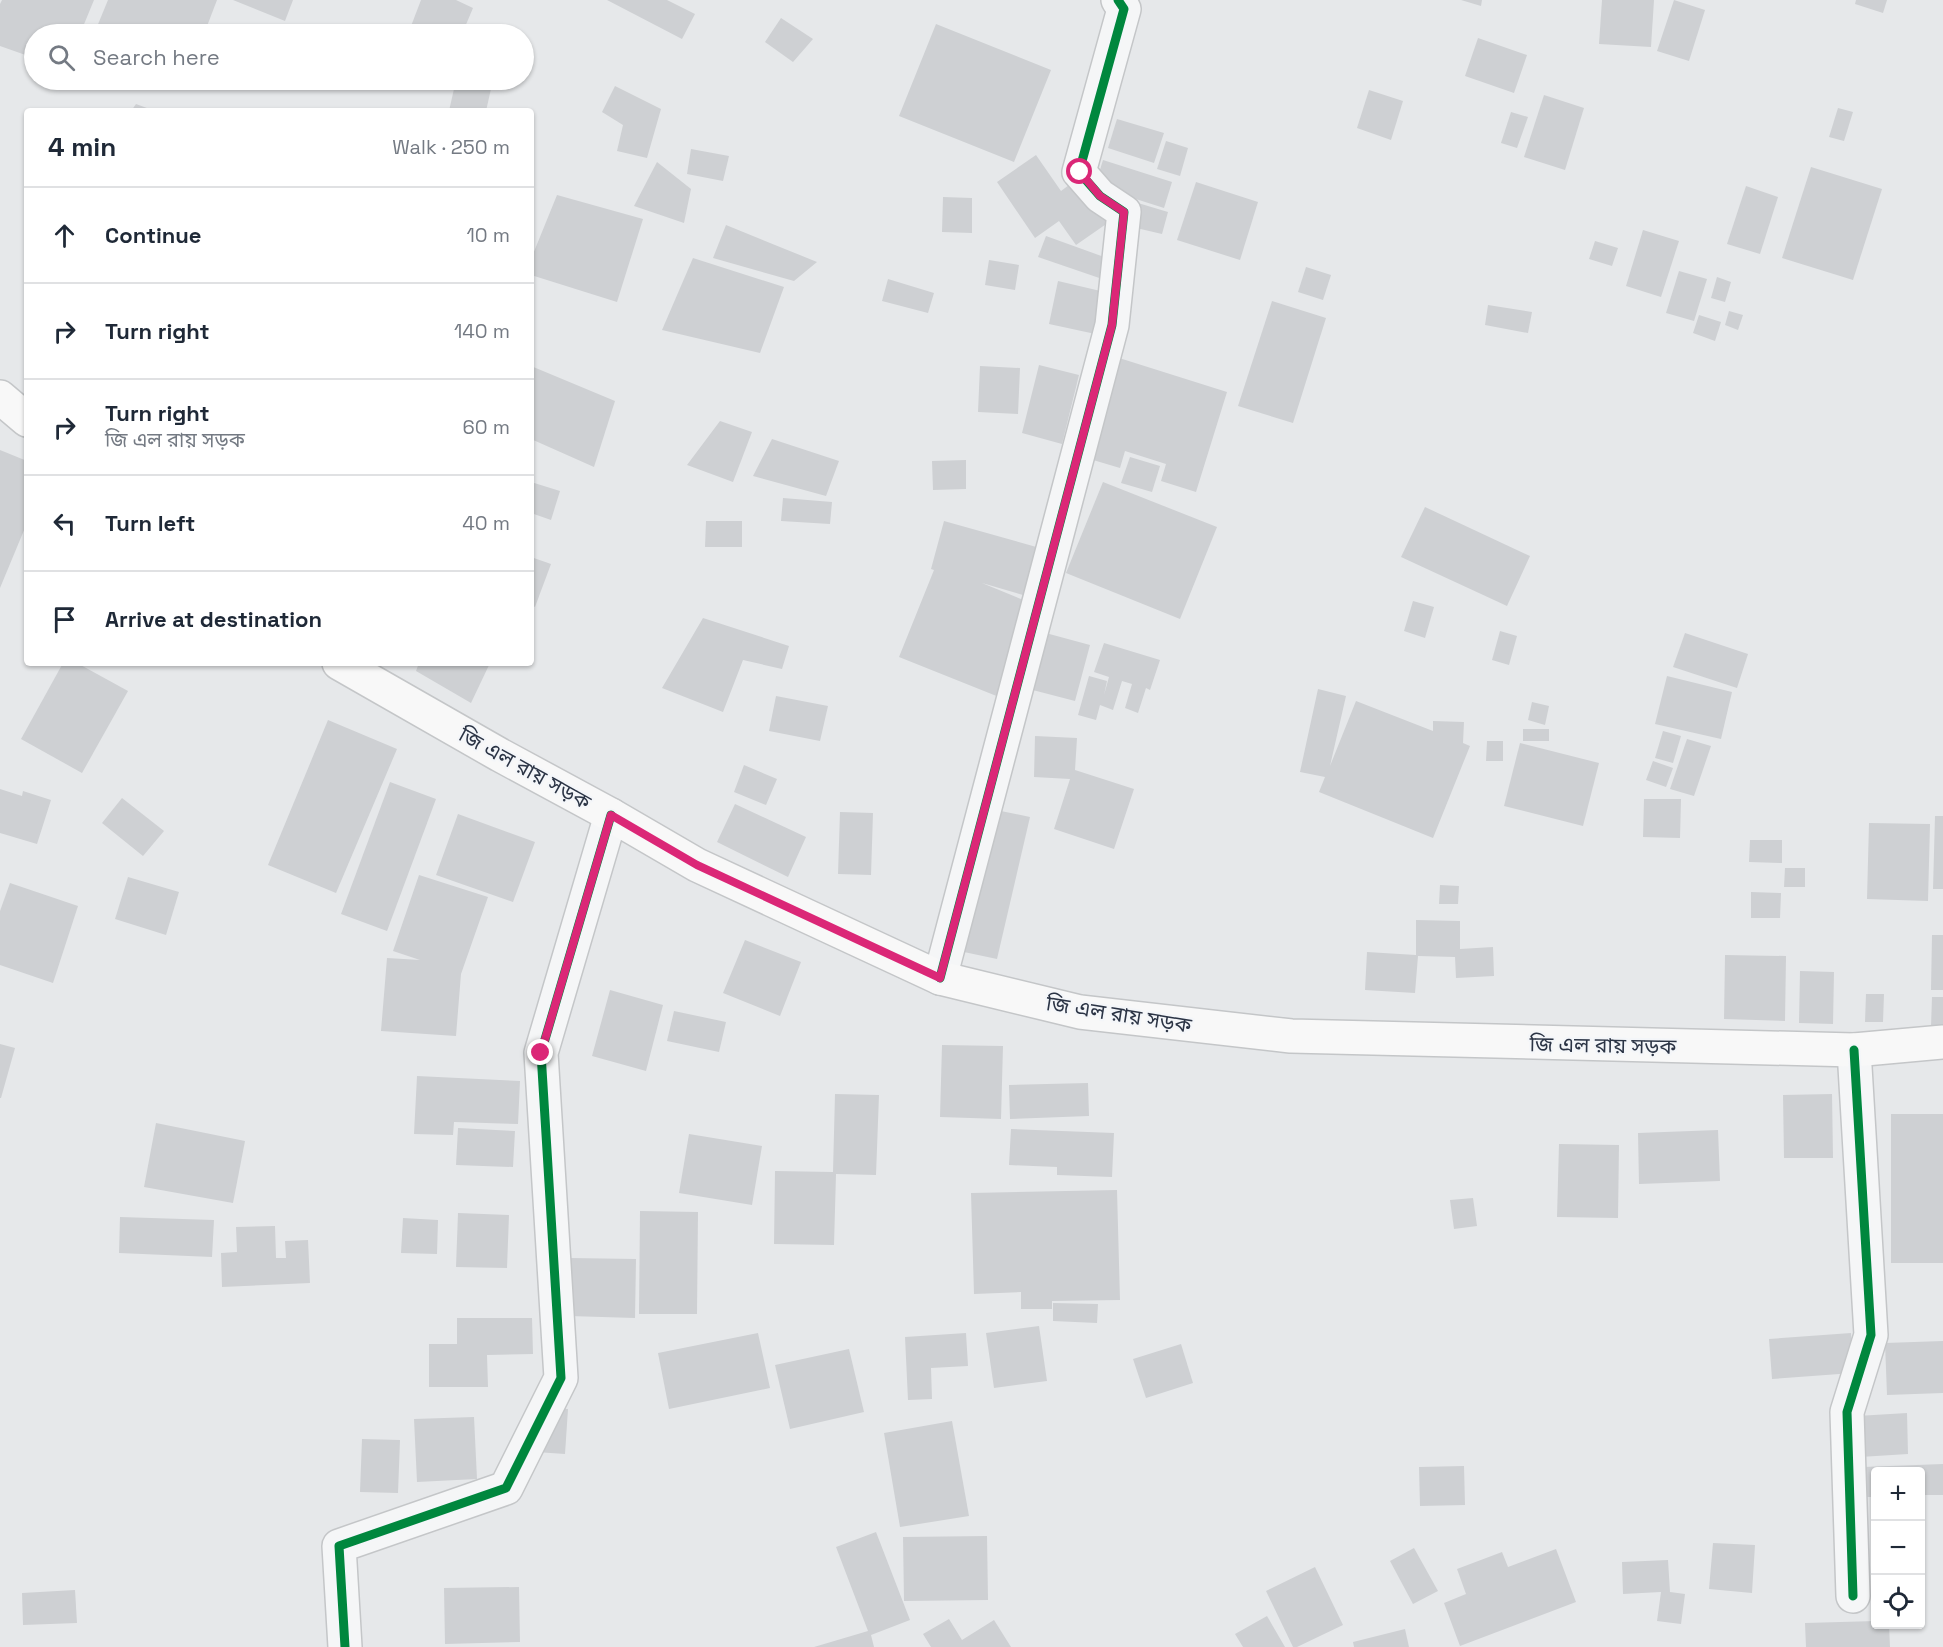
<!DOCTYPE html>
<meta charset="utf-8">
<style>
:root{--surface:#fff;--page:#f2f2f3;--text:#1f2937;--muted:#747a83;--line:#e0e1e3}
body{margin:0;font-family:"Space Grotesk","Noto Sans Bengali",sans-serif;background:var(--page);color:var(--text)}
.controls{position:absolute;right:18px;bottom:18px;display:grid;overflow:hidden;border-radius:6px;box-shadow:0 2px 4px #0004}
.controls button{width:54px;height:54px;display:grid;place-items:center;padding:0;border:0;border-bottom:2px solid var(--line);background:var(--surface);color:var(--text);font:30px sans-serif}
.stop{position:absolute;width:18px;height:18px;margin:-14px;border:4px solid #db2777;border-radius:50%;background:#fff}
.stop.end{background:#db2777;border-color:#fff;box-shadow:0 2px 6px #0008}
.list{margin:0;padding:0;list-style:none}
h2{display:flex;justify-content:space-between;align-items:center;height:78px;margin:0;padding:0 24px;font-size:26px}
h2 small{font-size:20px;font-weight:400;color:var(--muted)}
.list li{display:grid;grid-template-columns:39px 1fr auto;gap:18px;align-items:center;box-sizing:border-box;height:96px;padding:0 24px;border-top:2px solid var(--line)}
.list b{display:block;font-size:22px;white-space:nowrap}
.list p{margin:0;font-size:20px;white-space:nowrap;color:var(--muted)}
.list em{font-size:20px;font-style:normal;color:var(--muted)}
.icon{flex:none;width:33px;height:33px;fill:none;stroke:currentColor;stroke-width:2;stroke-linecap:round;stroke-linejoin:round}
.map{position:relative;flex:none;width:1943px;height:1647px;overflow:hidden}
.search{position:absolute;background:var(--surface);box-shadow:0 2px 4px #0004;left:24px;top:24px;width:510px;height:66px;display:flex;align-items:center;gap:15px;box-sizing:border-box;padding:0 21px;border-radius:33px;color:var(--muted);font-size:22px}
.panel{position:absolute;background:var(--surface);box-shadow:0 2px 4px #0004;left:24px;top:108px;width:510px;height:558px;border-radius:6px}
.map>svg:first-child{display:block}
.building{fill:#ced0d3}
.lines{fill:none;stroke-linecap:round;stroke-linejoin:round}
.minor-casing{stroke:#c4c6c8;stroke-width:36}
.secondary-casing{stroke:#c4c6c8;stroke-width:36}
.minor{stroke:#f5f6f7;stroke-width:33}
.secondary{stroke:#f8f8f8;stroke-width:33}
.cycleway-casing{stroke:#f4f6f9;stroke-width:13}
.cycleway{stroke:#00873e;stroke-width:9}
.route{stroke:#db2777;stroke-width:8}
.labels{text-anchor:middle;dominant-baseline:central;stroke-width:4.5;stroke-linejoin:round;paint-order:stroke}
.street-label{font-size:21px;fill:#2b3445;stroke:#f4f6f9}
</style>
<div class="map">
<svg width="1943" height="1647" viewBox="0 0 1943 1647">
<rect width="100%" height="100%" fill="#e6e8ea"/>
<!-- building -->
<g class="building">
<path d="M 2,0 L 94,0 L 80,34 L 34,34 L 34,58 L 0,46 L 0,4 Z"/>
<path d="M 108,0 L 217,0 L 204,34 L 94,34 Z"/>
<path d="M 233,0 L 293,0 L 285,21 Z"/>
<path d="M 421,0 L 456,0 L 473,8 L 462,34 L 408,34 Z"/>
<path d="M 607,0 L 667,0 L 695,14 L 682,39 Z"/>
<path d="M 1461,0 L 1482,0 L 1481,6 Z"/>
<path d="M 1602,0 L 1654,0 L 1651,47 L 1599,44 Z"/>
<path d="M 1674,0 L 1705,10 L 1689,61 L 1657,51 Z"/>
<path d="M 1856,0 L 1887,0 L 1883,13 L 1855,4 Z"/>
<path d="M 781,18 L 813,39 L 793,62 L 765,42 Z"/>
<path d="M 936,24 L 1051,70 L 1014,162 L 899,116 Z"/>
<path d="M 1478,38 L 1527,55 L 1514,93 L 1465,76 Z"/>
<path d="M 126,80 L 150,80 L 145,87 Z"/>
<path d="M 456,80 L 493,80 L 486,111 L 449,111 Z"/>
<path d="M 615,86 L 661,109 L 647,158 L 617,151 L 623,125 L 602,112 Z"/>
<path d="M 1369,90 L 1403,101 L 1391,140 L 1357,128 Z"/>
<path d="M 1544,95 L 1584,108 L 1565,170 L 1524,157 Z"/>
<path d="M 136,104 L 155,111 L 131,111 Z"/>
<path d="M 1838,108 L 1853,112 L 1844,141 L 1829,137 Z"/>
<path d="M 1511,112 L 1528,117 L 1517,148 L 1501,143 Z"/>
<path d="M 1117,119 L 1164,133 L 1154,163 L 1108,148 Z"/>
<path d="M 1166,141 L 1188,148 L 1180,176 L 1157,169 Z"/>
<path d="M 691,149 L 729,156 L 723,181 L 687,174 Z"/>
<path d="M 1036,155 L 1061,191 L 1081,176 L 1112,220 L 1076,245 L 1059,221 L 1035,238 L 997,182 Z"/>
<path d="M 1103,160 L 1172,182 L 1164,208 L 1095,186 Z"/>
<path d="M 657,162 L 691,189 L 684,223 L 634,206 Z"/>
<path d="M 1811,167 L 1882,189 L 1853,280 L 1782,258 Z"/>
<path d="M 1196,182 L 1258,202 L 1240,260 L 1177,240 Z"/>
<path d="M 1746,186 L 1778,197 L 1760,254 L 1727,244 Z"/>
<path d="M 557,195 L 643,219 L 617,302 L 531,275 L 531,259 Z"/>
<path d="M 943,197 L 972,198 L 972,233 L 942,232 Z"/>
<path d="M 1138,203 L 1168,212 L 1162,234 L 1132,227 Z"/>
<path d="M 726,225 L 817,262 L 794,281 L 713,258 Z"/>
<path d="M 1643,230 L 1679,241 L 1661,297 L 1626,286 Z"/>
<path d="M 1046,236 L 1118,262 L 1111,282 L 1038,257 Z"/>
<path d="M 1595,241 L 1618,248 L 1612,266 L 1589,259 Z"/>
<path d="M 693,258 L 784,287 L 760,353 L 662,330 Z"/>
<path d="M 989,260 L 1019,265 L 1015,290 L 985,285 Z"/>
<path d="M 1306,267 L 1331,275 L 1323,300 L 1298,292 Z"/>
<path d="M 1679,271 L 1707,279 L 1694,321 L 1666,313 Z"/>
<path d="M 1717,277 L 1731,282 L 1725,302 L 1711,298 Z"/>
<path d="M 888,279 L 934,293 L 928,313 L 882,301 Z"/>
<path d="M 1058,281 L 1109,293 L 1100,335 L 1049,324 Z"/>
<path d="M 1272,301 L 1326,318 L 1293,423 L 1238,406 Z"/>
<path d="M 1488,305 L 1532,312 L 1528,333 L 1485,325 Z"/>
<path d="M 1729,311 L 1743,315 L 1738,330 L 1725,325 Z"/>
<path d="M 1699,315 L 1721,322 L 1715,341 L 1693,333 Z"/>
<path d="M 1116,357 L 1227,392 L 1196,492 L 1161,481 L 1166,464 L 1125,451 L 1120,468 L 1083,457 Z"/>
<path d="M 1039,365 L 1079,375 L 1062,444 L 1022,433 Z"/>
<path d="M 531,366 L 615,401 L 594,467 L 531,439 Z"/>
<path d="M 980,366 L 1020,368 L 1018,414 L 978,412 Z"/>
<path d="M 720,421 L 752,432 L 733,482 L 687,465 Z"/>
<path d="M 772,439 L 839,461 L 826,496 L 753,476 Z"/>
<path d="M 0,450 L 27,461 L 27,523 L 0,588 Z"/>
<path d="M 1130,457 L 1160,466 L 1152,492 L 1121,483 Z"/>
<path d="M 966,460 L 966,489 L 933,490 L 932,461 Z"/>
<path d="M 531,482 L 560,491 L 551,520 L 531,513 Z"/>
<path d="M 1103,482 L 1217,527 L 1180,619 L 1066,573 Z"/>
<path d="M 783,498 L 832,502 L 830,524 L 781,521 Z"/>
<path d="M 1425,507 L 1530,556 L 1507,606 L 1401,557 Z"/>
<path d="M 706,521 L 742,521 L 742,547 L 705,547 Z"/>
<path d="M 944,521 L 1061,554 L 1047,602 L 982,583 L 1050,611 L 1042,632 L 1090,645 L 1075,701 L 1025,688 L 1014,703 L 899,657 L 934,570 L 931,569 Z"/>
<path d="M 531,557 L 551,564 L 535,607 L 531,605 Z"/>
<path d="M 1413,601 L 1434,607 L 1425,638 L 1404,631 Z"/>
<path d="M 703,618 L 789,646 L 782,669 L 743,660 L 723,712 L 662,688 Z"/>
<path d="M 1500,631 L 1517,636 L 1509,665 L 1492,660 Z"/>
<path d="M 1685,633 L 1748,654 L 1737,688 L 1673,667 Z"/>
<path d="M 1104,643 L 1160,660 L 1150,690 L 1146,688 L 1138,713 L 1125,708 L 1132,684 L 1122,681 L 1113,710 L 1100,705 L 1096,720 L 1078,715 L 1089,676 L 1107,681 L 1104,695 L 1109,677 L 1094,672 Z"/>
<path d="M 63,663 L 77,663 L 128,691 L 82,773 L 21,739 Z"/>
<path d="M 419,663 L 490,663 L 471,703 L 416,671 Z"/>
<path d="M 1667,676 L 1732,692 L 1721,739 L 1655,724 Z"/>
<path d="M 1318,689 L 1346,696 L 1330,766 L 1356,701 L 1433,731 L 1433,721 L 1464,722 L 1463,743 L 1470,746 L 1433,838 L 1319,792 L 1325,777 L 1300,772 Z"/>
<path d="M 776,696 L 828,706 L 820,741 L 769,731 Z"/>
<path d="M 1532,702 L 1549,706 L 1545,725 L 1528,720 Z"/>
<path d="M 328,720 L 397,749 L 336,893 L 268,865 Z"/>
<rect x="1523" y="729" width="26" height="12"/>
<path d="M 1663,731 L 1681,736 L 1673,763 L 1655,758 Z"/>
<path d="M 1035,736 L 1077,738 L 1075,770 L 1134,789 L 1114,849 L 1054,829 L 1070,779 L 1034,777 Z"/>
<path d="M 1687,739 L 1711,746 L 1694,796 L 1670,789 Z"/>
<path d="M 1487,741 L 1503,741 L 1503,761 L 1486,761 Z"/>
<path d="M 1520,743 L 1599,763 L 1583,826 L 1504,806 Z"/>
<path d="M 1653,761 L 1673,768 L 1666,787 L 1646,780 Z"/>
<path d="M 744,765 L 777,779 L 766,805 L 734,792 Z"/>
<path d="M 390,782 L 436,799 L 387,931 L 341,914 Z"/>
<path d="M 0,789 L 22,796 L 23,791 L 51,800 L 37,844 L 0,833 Z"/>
<path d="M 122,798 L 164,831 L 143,856 L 102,823 Z"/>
<path d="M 1644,799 L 1681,799 L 1680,838 L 1643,837 Z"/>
<path d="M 735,804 L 806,837 L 788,877 L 717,842 Z"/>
<path d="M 996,810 L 1030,817 L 997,959 L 964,952 Z"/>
<path d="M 840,812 L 873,813 L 871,875 L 838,874 Z"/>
<path d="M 458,814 L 535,842 L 513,902 L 436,875 Z"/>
<path d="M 1935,816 L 1943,816 L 1943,889 L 1933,889 Z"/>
<path d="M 1869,823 L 1930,824 L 1928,901 L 1867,899 Z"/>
<path d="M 1750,840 L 1782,840 L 1782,863 L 1749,862 Z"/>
<path d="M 1785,868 L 1805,868 L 1805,887 L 1784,887 Z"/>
<path d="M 419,875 L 488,897 L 461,974 L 456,1036 L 381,1031 L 387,958 L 420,960 L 393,951 Z"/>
<path d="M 128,877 L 179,892 L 166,935 L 115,919 Z"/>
<path d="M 10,883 L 78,906 L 53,983 L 0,965 L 0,911 Z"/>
<path d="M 1440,885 L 1459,886 L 1458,904 L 1439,904 Z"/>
<path d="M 1751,892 L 1781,893 L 1780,918 L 1751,918 Z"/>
<path d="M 1416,920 L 1460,921 L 1460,949 L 1493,947 L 1494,976 L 1456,978 L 1455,957 L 1418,956 L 1415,993 L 1365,990 L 1367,952 L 1416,955 Z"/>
<path d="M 1932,935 L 1943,935 L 1943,990 L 1931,990 Z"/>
<path d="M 745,940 L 801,962 L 780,1016 L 723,993 Z"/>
<path d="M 1725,955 L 1786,956 L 1785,1021 L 1724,1019 Z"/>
<path d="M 1800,971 L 1834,972 L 1833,1024 L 1799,1023 Z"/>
<path d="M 610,990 L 663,1005 L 646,1071 L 592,1056 Z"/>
<path d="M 1866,994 L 1884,994 L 1883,1022 L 1865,1022 Z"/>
<path d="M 1932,997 L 1943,997 L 1943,1027 L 1931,1027 Z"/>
<path d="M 674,1011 L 726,1022 L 719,1052 L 667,1041 Z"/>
<path d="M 0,1044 L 15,1048 L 1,1098 L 0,1098 Z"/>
<path d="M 942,1045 L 1003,1046 L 1001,1119 L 940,1117 Z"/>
<path d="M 417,1076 L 520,1081 L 518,1124 L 454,1122 L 453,1135 L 414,1134 Z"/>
<path d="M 1088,1083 L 1089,1116 L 1010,1119 L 1009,1085 Z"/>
<path d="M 835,1094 L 879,1095 L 876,1175 L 836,1174 L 834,1245 L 774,1244 L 775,1171 L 833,1172 Z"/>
<path d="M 1832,1094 L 1833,1158 L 1784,1158 L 1783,1095 Z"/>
<rect x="1891" y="1114" width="52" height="149"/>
<path d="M 156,1123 L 245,1141 L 233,1203 L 144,1187 Z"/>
<path d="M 458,1128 L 515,1131 L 513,1167 L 456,1165 Z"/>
<path d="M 1011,1129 L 1114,1133 L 1112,1177 L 1057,1175 L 1057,1167 L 1009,1165 Z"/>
<path d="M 1718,1130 L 1720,1181 L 1639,1184 L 1638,1133 Z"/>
<path d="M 689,1134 L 762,1146 L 752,1205 L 679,1193 Z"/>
<path d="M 1559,1144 L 1619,1145 L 1618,1218 L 1557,1217 Z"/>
<path d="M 1117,1190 L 1120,1300 L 1052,1301 L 1052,1309 L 1021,1309 L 1021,1292 L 974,1294 L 971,1193 Z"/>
<path d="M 1473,1198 L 1477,1226 L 1454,1229 L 1450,1200 Z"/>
<path d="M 640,1211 L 698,1212 L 697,1314 L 639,1314 Z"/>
<path d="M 458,1213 L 509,1215 L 507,1268 L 456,1267 Z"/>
<path d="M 120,1217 L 214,1220 L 212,1257 L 119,1253 Z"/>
<path d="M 403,1218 L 438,1220 L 437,1254 L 401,1253 Z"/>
<path d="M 275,1226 L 276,1258 L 286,1258 L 285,1241 L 308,1240 L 310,1283 L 222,1287 L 221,1253 L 237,1252 L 236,1227 Z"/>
<path d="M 570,1258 L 636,1259 L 635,1318 L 569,1316 Z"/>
<path d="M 1053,1303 L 1098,1304 L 1097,1323 L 1053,1321 Z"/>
<path d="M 457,1318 L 532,1318 L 533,1354 L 487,1355 L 488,1387 L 429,1387 L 429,1344 L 457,1344 Z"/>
<path d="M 1039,1326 L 1047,1381 L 994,1388 L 986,1333 Z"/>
<path d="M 758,1333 L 770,1388 L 669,1409 L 658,1353 Z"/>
<path d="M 966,1333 L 968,1366 L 931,1368 L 932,1399 L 908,1400 L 905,1337 Z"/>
<path d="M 1851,1333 L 1853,1373 L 1772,1379 L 1769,1339 Z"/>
<path d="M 1943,1341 L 1943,1393 L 1887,1395 L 1885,1343 Z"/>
<path d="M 1181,1344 L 1193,1383 L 1146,1398 L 1133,1359 Z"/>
<path d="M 849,1349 L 864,1412 L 790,1429 L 775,1365 Z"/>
<path d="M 539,1407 L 568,1409 L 565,1454 L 536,1452 Z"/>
<path d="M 1907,1413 L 1908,1454 L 1860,1457 L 1857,1416 Z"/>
<path d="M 474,1417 L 477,1479 L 417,1482 L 414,1419 Z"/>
<path d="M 952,1421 L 969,1516 L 900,1527 L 884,1433 Z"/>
<path d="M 362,1439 L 400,1440 L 398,1493 L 360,1492 Z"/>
<path d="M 1943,1464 L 1943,1495 L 1920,1495 L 1920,1472 L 1876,1472 L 1876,1497 L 1864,1497 L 1863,1467 Z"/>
<path d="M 1464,1466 L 1465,1505 L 1420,1506 L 1419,1467 Z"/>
<path d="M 1872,1504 L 1876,1504 L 1876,1535 L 1871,1535 Z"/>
<path d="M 876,1532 L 910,1620 L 871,1635 L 874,1647 L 814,1647 L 868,1631 L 836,1547 Z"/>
<path d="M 987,1536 L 988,1600 L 904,1601 L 903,1537 Z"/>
<path d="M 1713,1543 L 1755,1545 L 1752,1593 L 1709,1589 Z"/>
<path d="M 1414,1548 L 1438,1591 L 1413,1604 L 1390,1561 Z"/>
<path d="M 1556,1549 L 1576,1602 L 1460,1646 L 1444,1603 L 1466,1594 L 1457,1569 L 1502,1552 L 1508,1567 Z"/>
<path d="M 1668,1560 L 1670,1592 L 1685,1594 L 1681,1624 L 1657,1621 L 1661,1592 L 1623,1594 L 1622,1562 Z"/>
<path d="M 1315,1567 L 1343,1625 L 1297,1647 L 1293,1647 L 1266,1591 Z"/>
<path d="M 519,1587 L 520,1642 L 445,1644 L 444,1588 Z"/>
<path d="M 75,1590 L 77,1623 L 23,1625 L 22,1593 Z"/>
<path d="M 1267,1616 L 1285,1647 L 1243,1647 L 1235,1634 Z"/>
<path d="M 949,1619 L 962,1640 L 994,1620 L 1011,1647 L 931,1647 L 923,1634 Z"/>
<path d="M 1876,1621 L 1876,1624 L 1889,1624 L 1890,1647 L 1806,1647 L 1805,1623 Z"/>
<path d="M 1405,1629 L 1409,1647 L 1354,1647 L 1353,1642 Z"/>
</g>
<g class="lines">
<!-- minor casing -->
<g class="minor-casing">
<g id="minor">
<path d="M 940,978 L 1112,325 L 1124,212 L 1100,196 L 1079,172 L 1124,9 L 1118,0"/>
<path d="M 1853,1596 L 1847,1412 L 1871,1335 L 1854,1050"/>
<path d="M 345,1647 L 339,1546 L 506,1488 L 561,1378 L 541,1053 L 611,815"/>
</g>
</g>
<!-- secondary casing -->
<g class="secondary-casing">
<g id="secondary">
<path d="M 0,397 L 27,420"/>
<path d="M 339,663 L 500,755 L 611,815 L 697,865 L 940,978 L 1080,1012 L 1291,1036 L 1854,1050 L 1943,1042"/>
</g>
</g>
<!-- minor -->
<use href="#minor" class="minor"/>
<!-- secondary -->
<use href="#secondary" class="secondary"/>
<!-- cycleway casing -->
<g class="cycleway-casing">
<g id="cycleway">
<path d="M 940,978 L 1112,325 L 1124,212 L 1100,196 L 1079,172 L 1124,9 L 1118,0"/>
<path d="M 1853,1596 L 1847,1412 L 1871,1335 L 1854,1050"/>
<path d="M 345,1647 L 339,1546 L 506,1488 L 561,1378 L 541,1053 L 611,815"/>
</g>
</g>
<!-- cycleway -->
<use href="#cycleway" class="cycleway"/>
</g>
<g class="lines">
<!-- route -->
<path class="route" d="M 541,1053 L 611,815 L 697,865 L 940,978 L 1112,325 L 1124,212 L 1100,196 L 1080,172"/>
</g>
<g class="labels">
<!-- street labels -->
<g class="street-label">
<text transform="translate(525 768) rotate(29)">জি এল রায় সড়ক</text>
<text transform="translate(1119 1014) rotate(9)">জি এল রায় সড়ক</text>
<text transform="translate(1603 1045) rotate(1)">জি এল রায় সড়ক</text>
</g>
</g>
</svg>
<div class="controls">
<button>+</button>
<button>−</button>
<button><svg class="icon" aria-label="locate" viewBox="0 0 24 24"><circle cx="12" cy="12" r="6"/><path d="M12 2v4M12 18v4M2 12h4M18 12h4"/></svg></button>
</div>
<div class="stop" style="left:1080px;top:172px"></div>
<div class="stop end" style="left:541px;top:1053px"></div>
<div class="search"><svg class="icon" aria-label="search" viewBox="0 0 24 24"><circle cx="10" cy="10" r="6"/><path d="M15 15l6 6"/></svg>Search here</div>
<section class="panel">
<h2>4 min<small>Walk · 250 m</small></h2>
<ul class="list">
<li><svg class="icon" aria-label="ahead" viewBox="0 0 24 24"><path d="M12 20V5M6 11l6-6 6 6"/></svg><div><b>Continue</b></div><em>10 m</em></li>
<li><svg class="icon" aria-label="right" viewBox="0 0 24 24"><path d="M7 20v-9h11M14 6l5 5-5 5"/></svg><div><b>Turn right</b></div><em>140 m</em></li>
<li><svg class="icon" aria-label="right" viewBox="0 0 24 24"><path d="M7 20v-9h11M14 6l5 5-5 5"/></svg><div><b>Turn right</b><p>জি এল রায় সড়ক</p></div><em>60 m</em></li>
<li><svg class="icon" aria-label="left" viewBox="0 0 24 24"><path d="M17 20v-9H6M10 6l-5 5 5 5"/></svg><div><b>Turn left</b></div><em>40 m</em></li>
<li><svg class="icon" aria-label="arrive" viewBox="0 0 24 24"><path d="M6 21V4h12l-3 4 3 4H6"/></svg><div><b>Arrive at destination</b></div></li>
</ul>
</section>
</div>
